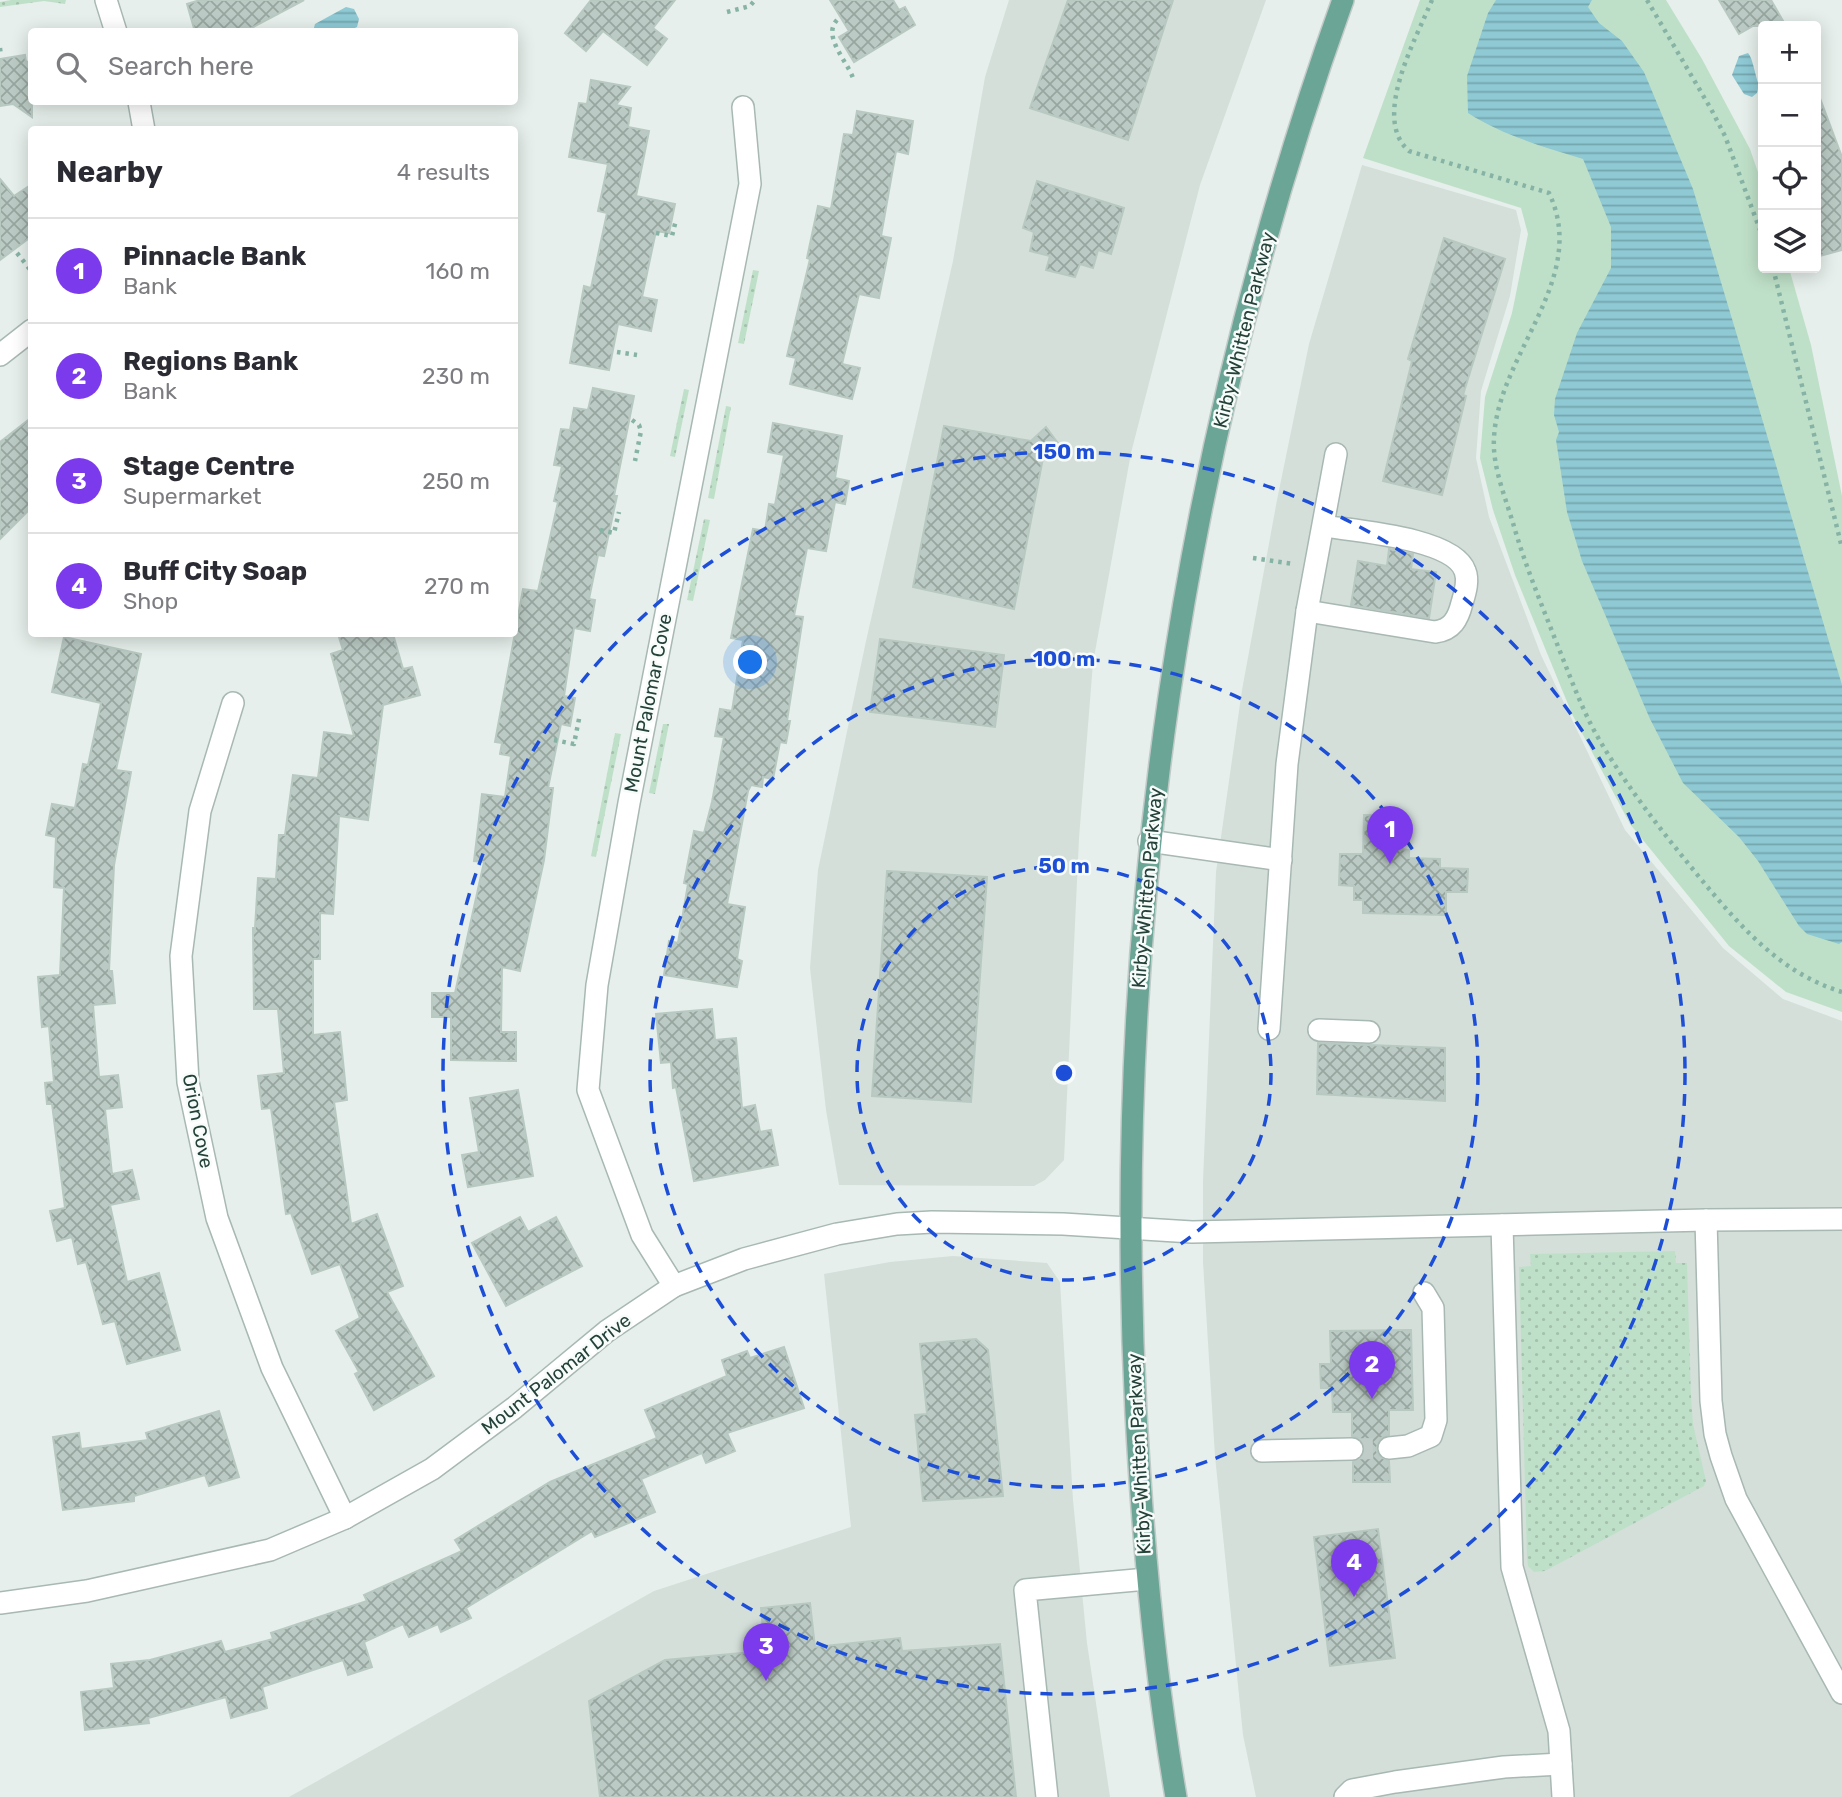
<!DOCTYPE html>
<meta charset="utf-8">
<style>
:root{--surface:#fff;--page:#f7f7f7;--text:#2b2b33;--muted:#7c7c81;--line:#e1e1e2;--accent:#7c3aed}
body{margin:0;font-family:Rubik,sans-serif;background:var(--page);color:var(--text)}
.controls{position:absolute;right:21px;top:21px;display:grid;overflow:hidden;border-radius:7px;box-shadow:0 4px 18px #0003}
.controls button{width:63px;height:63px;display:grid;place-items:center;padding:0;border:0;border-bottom:2px solid var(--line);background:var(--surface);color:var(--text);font:35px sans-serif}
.you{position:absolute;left:751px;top:663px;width:24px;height:24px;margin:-18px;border:5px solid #fff;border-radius:50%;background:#1a73e8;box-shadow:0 0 0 10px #1a73e833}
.badge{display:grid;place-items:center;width:46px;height:46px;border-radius:50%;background:var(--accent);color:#fff;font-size:23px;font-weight:700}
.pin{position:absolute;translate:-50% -58px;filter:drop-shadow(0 2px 4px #0008)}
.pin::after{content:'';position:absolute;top:37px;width:24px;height:21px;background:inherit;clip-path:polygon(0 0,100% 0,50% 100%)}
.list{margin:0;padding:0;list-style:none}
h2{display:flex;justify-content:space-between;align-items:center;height:91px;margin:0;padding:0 28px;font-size:30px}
h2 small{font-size:23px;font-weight:400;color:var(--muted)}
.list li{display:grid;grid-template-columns:46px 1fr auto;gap:21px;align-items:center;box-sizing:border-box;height:105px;padding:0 28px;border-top:2px solid var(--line)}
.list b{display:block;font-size:26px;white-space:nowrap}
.list p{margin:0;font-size:23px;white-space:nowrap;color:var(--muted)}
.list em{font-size:23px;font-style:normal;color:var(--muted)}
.icon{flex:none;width:38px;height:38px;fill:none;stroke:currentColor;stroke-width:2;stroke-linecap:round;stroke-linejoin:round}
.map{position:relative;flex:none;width:1842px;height:1797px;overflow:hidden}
.search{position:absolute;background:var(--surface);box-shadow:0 4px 18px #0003;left:28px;top:28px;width:490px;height:77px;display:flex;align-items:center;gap:18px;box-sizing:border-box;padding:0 24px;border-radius:7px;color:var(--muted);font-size:26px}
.panel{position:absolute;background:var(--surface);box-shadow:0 4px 18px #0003;left:28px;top:126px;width:490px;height:511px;border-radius:7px}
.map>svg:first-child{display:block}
.built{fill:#d4dfda}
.grass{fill:url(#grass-dots)}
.park{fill:#bfe0c8}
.water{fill:url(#water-rules)}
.building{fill:url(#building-cross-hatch);stroke:#b8c9c2;stroke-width:2}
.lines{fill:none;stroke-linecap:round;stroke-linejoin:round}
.minor-tunnel{stroke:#bfccc8;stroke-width:21;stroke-dasharray:21 10;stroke-linecap:butt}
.minor-casing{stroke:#a8b8b2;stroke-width:24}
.major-casing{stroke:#c2cac8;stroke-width:24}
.path{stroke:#86b3a5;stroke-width:4.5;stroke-dasharray:3.5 5;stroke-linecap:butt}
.minor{stroke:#fff;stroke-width:21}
.major{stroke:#6aa596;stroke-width:21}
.ring{fill:none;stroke:#1d4ed8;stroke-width:3.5;stroke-dasharray:12 9}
.labels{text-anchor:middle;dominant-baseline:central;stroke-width:5;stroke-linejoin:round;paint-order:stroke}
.street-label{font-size:19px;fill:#24423a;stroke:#f7fbf9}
.centre{fill:#1d4ed8;stroke:#f7fbf9;stroke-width:3.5}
.ring-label{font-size:21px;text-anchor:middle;font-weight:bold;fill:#1d4ed8;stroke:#f7fbf9;stroke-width:5;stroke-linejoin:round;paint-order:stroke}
</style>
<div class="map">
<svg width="1842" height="1797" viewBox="0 0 1842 1797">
<defs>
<pattern id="grass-dots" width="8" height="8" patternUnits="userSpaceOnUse" patternTransform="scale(1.75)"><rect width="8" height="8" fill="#bfe0c8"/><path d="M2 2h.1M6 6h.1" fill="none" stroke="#a4c1ad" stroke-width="1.8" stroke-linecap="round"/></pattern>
<pattern id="water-rules" width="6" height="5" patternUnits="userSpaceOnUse" patternTransform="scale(1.75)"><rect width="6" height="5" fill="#8ec9d4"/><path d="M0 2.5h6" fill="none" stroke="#74a5ad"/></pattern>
<pattern id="building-cross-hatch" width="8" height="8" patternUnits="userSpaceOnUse" patternTransform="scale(1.75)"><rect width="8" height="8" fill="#bbcac4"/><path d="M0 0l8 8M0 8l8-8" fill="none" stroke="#98a6a0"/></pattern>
</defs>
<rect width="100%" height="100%" fill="#e6efeb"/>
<!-- built -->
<g class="built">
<path d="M 1009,0 L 1266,0 L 1200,185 L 1131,453 L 1093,663 L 1079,838 L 1064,1160 L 1045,1180 L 1034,1186 L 839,1185 L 826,1110 L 810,968 L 818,870 L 866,641 L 953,261 L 985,77 Z"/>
<path d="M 1362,165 L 1516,210 L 1521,230 L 1510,296 L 1481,391 L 1476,458 L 1489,517 L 1541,655 L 1625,830 L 1723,948 L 1783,999 L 1842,1021 L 1842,1797 L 1256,1797 L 1243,1735 L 1215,1456 L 1203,1262 L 1203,1181 L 1216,872 L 1242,690 L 1277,500 L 1309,344 Z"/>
<path d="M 953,1256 L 1047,1263 L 1060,1282 L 1073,1500 L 1087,1643 L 1110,1797 L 289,1797 L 654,1591 L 851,1527 L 824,1274 L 890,1262 Z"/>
</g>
<!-- grass -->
<g class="grass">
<path d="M 11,0 L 66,0 L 65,4 L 44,1 L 0,7 L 0,2 Z"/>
<path d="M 753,270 L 759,271 L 744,344 L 738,343 Z"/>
<path d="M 684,389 L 689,390 L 675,457 L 670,456 Z"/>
<path d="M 726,406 L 731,407 L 714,499 L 708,498 Z"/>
<path d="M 704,519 L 710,520 L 693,601 L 687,600 Z"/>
<path d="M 663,724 L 669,724 L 655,794 L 649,793 Z"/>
<path d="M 615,733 L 621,734 L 596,857 L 591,856 Z"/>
<path d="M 1675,1251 L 1676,1263 L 1687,1263 L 1691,1396 L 1693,1424 L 1706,1481 L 1704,1486 L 1545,1571 L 1534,1572 L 1528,1566 L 1527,1557 L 1519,1267 L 1531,1266 L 1530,1254 Z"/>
</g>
<!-- park -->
<path class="park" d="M 1420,0 L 1666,0 L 1702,59 L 1750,149 L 1763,187 L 1763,268 L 1789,268 L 1811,345 L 1842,496 L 1842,1012 L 1786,992 L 1729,946 L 1630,824 L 1572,714 L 1515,575 L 1493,510 L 1480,458 L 1485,397 L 1512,313 L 1528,234 L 1521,208 L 1363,158 Z"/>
<!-- water -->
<g class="water">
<path d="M 1496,0 L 1592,0 L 1588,7 L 1599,23 L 1622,41 L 1644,72 L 1693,189 L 1842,685 L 1842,942 L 1839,944 L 1807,934 L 1799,926 L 1758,861 L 1739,837 L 1683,783 L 1650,719 L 1582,561 L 1567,512 L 1556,440 L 1559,432 L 1554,415 L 1555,399 L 1577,333 L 1611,268 L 1611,227 L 1583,159 C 1544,147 1502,135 1468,113 L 1467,76 L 1488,13 Z"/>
<path d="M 346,7 L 354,9 L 359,19 L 357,27 L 348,31 L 313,31 L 315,24 Z"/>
<path d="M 1748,53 C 1753,58 1755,76 1759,85 L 1757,93 L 1752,97 L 1744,94 L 1732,75 L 1739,56 Z"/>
</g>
<!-- building -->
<g class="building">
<path d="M 200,0 L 304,0 L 244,32 L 195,32 L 187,4 Z"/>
<path d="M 591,0 L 675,0 L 653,28 L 667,39 L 647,65 L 603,31 L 586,51 L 565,33 Z"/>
<path d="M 830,0 L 893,0 L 899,10 L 905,7 L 915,25 L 854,62 L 839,37 L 849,31 Z"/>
<path d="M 1068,0 L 1173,0 L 1128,140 L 1030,108 Z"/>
<path d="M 1719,0 L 1771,0 L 1786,26 L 1753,26 L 1739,34 Z"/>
<path d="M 25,55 L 26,62 L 32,61 L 32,117 L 13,104 L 0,106 L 0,59 Z"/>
<path d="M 591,80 L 630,87 L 616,105 L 631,108 L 628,127 L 649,131 L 636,196 L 675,204 L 669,233 L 656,231 L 642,297 L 657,300 L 651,331 L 618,324 L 609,370 L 570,363 L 584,286 L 591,288 L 607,213 L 598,211 L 608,164 L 569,157 L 579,103 L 587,104 Z"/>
<path d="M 1816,93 L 1818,93 L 1842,157 L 1842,250 L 1816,257 Z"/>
<path d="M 857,111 L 913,121 L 908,154 L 896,151 L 881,236 L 891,238 L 879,298 L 859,294 L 842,364 L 860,368 L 852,399 L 790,384 L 796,358 L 787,356 L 810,259 L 807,258 L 818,206 L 831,209 L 844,134 L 853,135 Z"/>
<path d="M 0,179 L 14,196 L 32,184 L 32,236 L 0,260 Z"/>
<path d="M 1037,181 L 1124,208 L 1111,254 L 1098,250 L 1093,268 L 1080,264 L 1075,277 L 1046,270 L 1050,256 L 1030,251 L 1034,232 L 1023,228 Z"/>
<path d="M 1444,238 L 1505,259 L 1463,395 L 1466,396 L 1442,495 L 1383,481 L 1412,361 L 1408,359 Z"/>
<path d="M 593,388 L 634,396 L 614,496 L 617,496 L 604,556 L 598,555 L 589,599 L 595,600 L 590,631 L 574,628 L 564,696 L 575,698 L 570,726 L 561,724 L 548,788 L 553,788 L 544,860 L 520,971 L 502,967 L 501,1032 L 516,1032 L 516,1061 L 451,1060 L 451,1017 L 432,1017 L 432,993 L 455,993 L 484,862 L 474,861 L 482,794 L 505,797 L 511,756 L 500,754 L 502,743 L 495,742 L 523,589 L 538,591 L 558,502 L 554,501 L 562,466 L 554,465 L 561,429 L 570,430 L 574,408 L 588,410 Z"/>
<path d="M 32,417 L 32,507 L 0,539 L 0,442 Z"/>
<path d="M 773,423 L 842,436 L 835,478 L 849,481 L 845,504 L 835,502 L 826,551 L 807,548 L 794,616 L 803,617 L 787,721 L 790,721 L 786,743 L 780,742 L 773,779 L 763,777 L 762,787 L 751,785 L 748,791 L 727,904 L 745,907 L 737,959 L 742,961 L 737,987 L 664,975 L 669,941 L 678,943 L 688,884 L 684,883 L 694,831 L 704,833 L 712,802 L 724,737 L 715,736 L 720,709 L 732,711 L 743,640 L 731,638 L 753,529 L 765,531 L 769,504 L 775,505 L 784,455 L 768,452 Z"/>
<path d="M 944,426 L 1031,441 L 1046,427 L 1060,446 L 1043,458 L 1014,609 L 913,587 Z"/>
<path d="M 1389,549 L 1413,554 L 1411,569 L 1436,572 L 1429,618 L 1351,605 L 1358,561 L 1387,566 Z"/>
<path d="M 338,634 L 393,634 L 403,669 L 412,667 L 420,695 L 383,705 L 368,820 L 339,816 L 333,914 L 320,913 L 320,959 L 313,959 L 313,1035 L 340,1032 L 347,1100 L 334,1102 L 351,1224 L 377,1214 L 403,1286 L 387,1292 L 434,1376 L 374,1410 L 355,1374 L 359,1372 L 336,1331 L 360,1318 L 340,1264 L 312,1274 L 291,1213 L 286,1214 L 271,1108 L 262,1109 L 258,1076 L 284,1073 L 278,1009 L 254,1009 L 253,928 L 255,928 L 258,878 L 276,879 L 279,835 L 285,835 L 293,775 L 318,778 L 324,732 L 354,736 L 331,654 L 343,650 Z"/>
<path d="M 64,637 L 141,654 L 116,770 L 131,772 L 114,865 L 109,971 L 112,971 L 115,1003 L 93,1005 L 99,1077 L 118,1075 L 122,1107 L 105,1109 L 112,1174 L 132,1170 L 139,1199 L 110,1205 L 127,1282 L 159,1273 L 180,1350 L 127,1364 L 115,1321 L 103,1324 L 86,1262 L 78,1264 L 72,1237 L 57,1241 L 50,1211 L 65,1208 L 52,1104 L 47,1104 L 45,1083 L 54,1082 L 49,1026 L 42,1027 L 38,977 L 60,975 L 64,888 L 54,887 L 56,837 L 46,835 L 52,804 L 75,808 L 83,764 L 88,765 L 101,703 L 52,692 Z"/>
<path d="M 880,639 L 1004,655 L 995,727 L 870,712 Z"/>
<path d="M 1364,815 L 1401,816 L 1400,849 L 1409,850 L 1409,858 L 1440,859 L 1440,868 L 1468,869 L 1467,892 L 1446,892 L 1446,915 L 1363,913 L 1363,900 L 1354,900 L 1354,886 L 1339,885 L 1340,854 L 1363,854 Z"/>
<path d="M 887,871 L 987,877 L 971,1102 L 872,1096 Z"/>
<path d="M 712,1009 L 715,1040 L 736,1038 L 742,1108 L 755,1105 L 760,1132 L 771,1130 L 778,1165 L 694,1181 L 676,1087 L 673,1088 L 671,1062 L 661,1063 L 656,1014 Z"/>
<path d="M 1318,1043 L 1445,1048 L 1445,1101 L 1317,1094 Z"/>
<path d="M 518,1090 L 533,1176 L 468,1187 L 462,1155 L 479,1152 L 470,1098 Z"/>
<path d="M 520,1217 L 528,1232 L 556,1217 L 582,1266 L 506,1306 L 472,1243 Z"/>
<path d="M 1411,1330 L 1413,1410 L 1389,1410 L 1389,1435 L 1381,1438 L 1376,1449 L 1379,1456 L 1389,1461 L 1390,1482 L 1353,1482 L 1353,1462 L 1363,1456 L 1365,1449 L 1363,1443 L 1359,1438 L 1352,1436 L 1352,1412 L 1333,1412 L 1332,1388 L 1321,1388 L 1320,1364 L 1331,1364 L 1330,1331 Z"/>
<path d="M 976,1339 L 988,1350 L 1003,1496 L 923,1501 L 915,1415 L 927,1414 L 920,1344 Z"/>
<path d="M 784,1347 L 804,1408 L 727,1433 L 735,1451 L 706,1463 L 702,1453 L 641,1479 L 655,1512 L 595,1537 L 592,1531 L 466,1608 L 471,1618 L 441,1632 L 438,1624 L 409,1637 L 403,1624 L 364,1642 L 372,1667 L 348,1675 L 343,1660 L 262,1687 L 267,1708 L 231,1718 L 226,1697 L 148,1718 L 149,1723 L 85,1730 L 81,1692 L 114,1688 L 111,1664 L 150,1660 L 221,1641 L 225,1652 L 273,1639 L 271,1633 L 367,1601 L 364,1595 L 462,1551 L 455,1540 L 550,1482 L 657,1438 L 645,1410 L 727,1376 L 722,1360 L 747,1351 L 750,1358 Z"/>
<path d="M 219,1411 L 239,1477 L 209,1486 L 205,1475 L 134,1496 L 134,1501 L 63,1510 L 53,1437 L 79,1433 L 81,1449 L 148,1440 L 146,1433 Z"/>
<path d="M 1378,1529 L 1395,1658 L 1330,1666 L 1314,1537 Z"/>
<path d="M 810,1603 L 815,1647 L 900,1638 L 902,1651 L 1000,1644 L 1016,1797 L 600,1797 L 589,1701 L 665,1660 L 765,1651 L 761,1608 Z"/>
</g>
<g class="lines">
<!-- minor-tunnel -->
<path class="minor-tunnel" d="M 1352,1449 L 1389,1448"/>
<!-- minor casing -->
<g class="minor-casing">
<g id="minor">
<path d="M 106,0 L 116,32"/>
<path d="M 139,102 L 144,130"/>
<path d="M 0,355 L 32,330"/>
<path d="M 1307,611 L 1435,632 C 1452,630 1458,619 1462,603 C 1465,593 1469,581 1465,571 C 1454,538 1355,531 1324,526"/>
<path d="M 233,703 L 200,811 L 181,956 L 188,1082 L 217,1218 L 272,1368 L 345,1518"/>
<path d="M 1149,841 L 1281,860"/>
<path d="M 1269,1029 L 1287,764 L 1307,611 L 1336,454"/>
<path d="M 1319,1030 L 1369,1032"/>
<path d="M 1706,1220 L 1711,1401 L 1715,1434 L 1721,1456 L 1736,1499 L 1842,1693"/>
<path d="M 1502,1225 L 1512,1567 L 1559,1731 L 1563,1797"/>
<path d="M 674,1286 L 642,1235 L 588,1090 L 597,985 L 629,803 L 750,184 L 743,107"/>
<path d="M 1389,1448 L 1408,1446 L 1431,1436 L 1436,1420 L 1433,1308 L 1424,1293"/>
<path d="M 1262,1451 L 1352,1449"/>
<path d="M 0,1603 L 87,1591 L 270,1550 L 345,1518 L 432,1469 L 514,1408 L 607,1331 L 674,1286 L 744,1259 L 837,1234 L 897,1224 L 932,1222 L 1063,1224 L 1192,1232 L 1706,1220 L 1842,1219"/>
<path d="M 1047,1797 L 1025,1590 L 1147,1579"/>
<path d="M 1345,1797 L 1352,1790 L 1395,1782 L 1504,1767 L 1561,1764"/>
</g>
</g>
<!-- major casing -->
<g class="major-casing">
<path id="major" d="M 1176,1797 C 1154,1670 1143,1543 1136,1414 C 1111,935 1180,452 1343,0"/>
</g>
<!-- path -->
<g class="path">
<path d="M 1432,0 C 1416,39 1371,118 1409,151 L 1549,193 C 1590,279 1498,353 1494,438 C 1492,468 1507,501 1515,530 C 1528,573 1545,613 1561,654 C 1573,684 1584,714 1600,741 C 1629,790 1664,834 1700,878 C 1740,926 1780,973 1842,992"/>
<path d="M 1647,0 L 1711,109 L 1725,136 L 1763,238"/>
<path d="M 727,12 L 750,6 L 755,0"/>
<path d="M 837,20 C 822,36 847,61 853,78"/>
<path d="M 0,48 L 1,56"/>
<path d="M 656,233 L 672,236 L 676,220"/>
<path d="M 17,253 L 32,272"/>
<path d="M 1773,268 L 1842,548"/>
<path d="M 617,352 L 637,355"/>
<path d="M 632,420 L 639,425 L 641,431 L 635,461"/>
<path d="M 600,530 L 614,533 L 619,512"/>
<path d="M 1253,558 L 1294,564"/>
<path d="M 554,740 L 574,744 L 580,714"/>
</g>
<!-- minor -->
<use href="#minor" class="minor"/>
<!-- major -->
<use href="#major" class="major"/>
</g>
<!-- distance rings -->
<g class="ring">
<circle cx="1064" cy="1073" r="207"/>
<circle cx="1064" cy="1073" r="414"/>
<circle cx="1064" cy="1073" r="621"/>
</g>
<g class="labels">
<!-- street labels -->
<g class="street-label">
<text transform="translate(1244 330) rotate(-76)">Kirby-Whitten Parkway</text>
<text transform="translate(648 703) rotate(-79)">Mount Palomar Cove</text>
<text transform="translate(1147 888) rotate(-85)">Kirby-Whitten Parkway</text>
<text transform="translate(198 1121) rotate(79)">Orion Cove</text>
<text transform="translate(556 1374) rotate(-38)">Mount Palomar Drive</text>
<text transform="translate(1139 1454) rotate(-93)">Kirby-Whitten Parkway</text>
</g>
</g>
<circle cx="1064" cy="1073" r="10" class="centre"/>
<g class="ring-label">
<text x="1064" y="459">150 m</text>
<text x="1064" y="666">100 m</text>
<text x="1064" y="873">50 m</text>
</g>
</svg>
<div class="controls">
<button>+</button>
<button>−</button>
<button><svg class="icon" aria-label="locate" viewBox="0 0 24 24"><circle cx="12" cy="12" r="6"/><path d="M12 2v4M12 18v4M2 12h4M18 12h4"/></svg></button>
<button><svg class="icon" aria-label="layers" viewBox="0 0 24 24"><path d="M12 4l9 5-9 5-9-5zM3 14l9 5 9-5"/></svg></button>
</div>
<div class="you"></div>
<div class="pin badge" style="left:1390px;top:864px">1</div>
<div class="pin badge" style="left:1372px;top:1399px">2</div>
<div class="pin badge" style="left:766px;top:1681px">3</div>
<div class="pin badge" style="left:1354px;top:1597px">4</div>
<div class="search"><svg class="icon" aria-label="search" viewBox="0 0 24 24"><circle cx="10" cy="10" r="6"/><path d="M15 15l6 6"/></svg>Search here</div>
<section class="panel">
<h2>Nearby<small>4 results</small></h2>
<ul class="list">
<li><span class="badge">1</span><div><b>Pinnacle Bank</b><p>Bank</p></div><em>160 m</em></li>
<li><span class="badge">2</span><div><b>Regions Bank</b><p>Bank</p></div><em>230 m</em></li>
<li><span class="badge">3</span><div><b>Stage Centre</b><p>Supermarket</p></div><em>250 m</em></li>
<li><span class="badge">4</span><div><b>Buff City Soap</b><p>Shop</p></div><em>270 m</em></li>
</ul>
</section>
</div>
